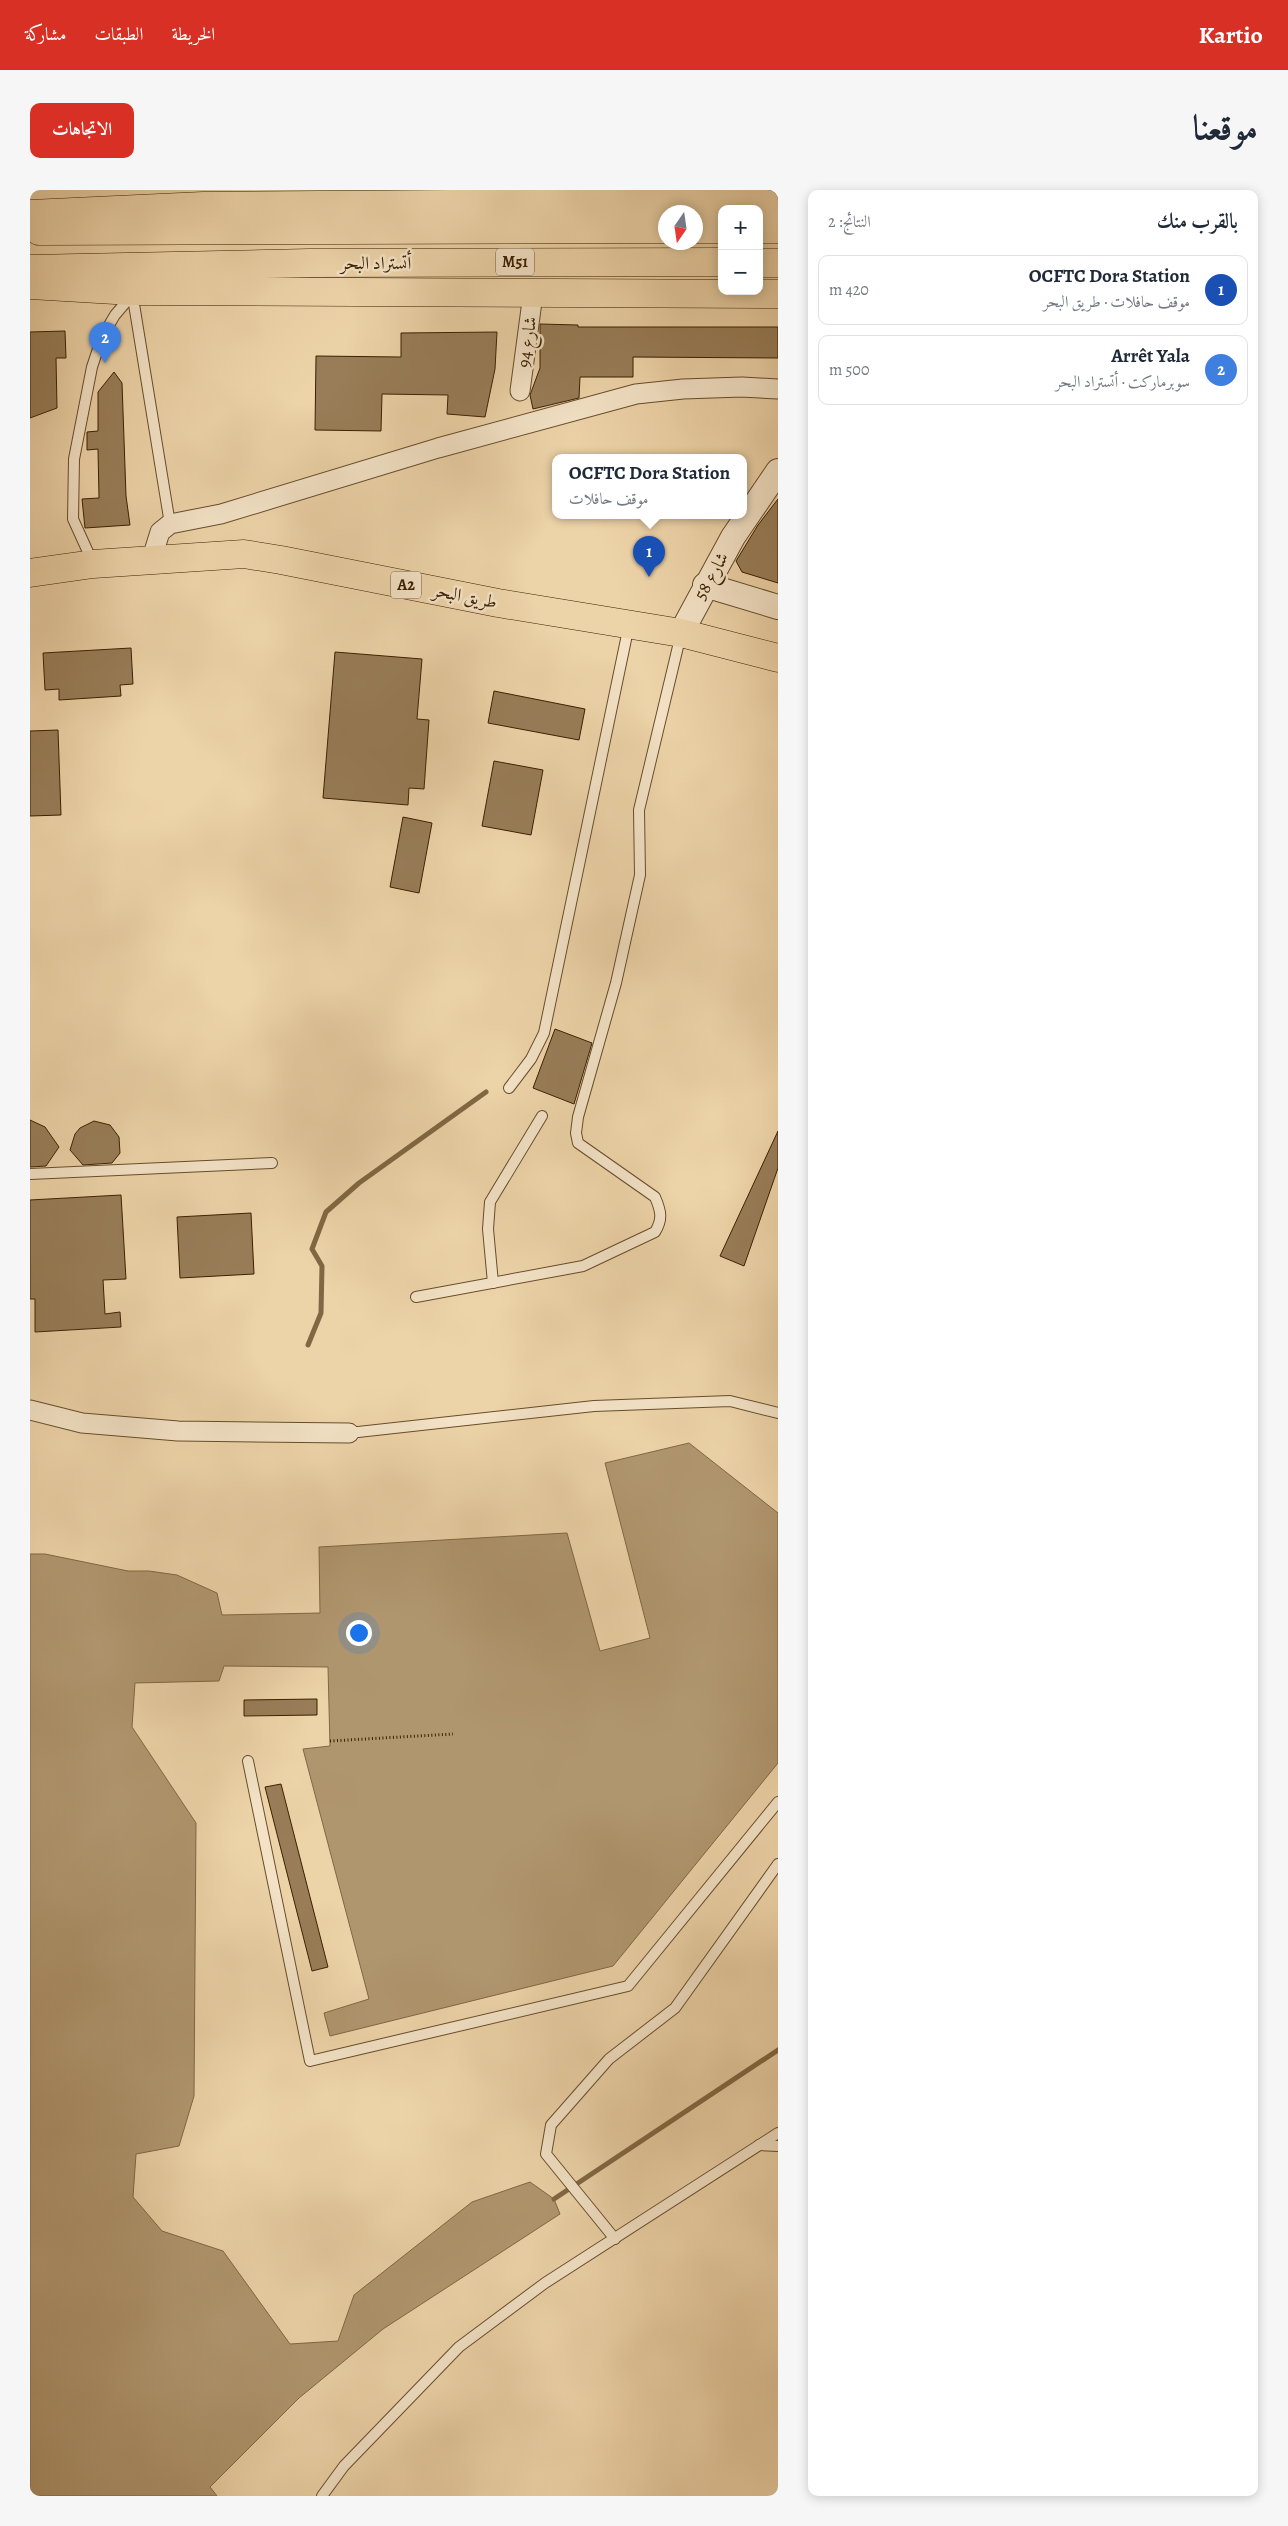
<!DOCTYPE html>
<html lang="ar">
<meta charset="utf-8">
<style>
:root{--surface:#fff;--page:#f6f6f7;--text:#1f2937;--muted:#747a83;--line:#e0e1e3;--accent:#d93025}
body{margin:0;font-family:Alegreya,Amiri,serif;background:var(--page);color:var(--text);direction:rtl}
.controls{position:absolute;right:15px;top:15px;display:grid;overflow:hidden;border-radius:10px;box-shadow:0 2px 12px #0003}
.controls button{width:45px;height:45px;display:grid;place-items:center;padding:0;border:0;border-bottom:1px solid var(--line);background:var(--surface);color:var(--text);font:25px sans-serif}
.compass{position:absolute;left:628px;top:15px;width:45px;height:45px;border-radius:50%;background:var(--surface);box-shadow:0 2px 12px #0003;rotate:193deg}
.you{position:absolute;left:328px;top:1442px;width:18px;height:18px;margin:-12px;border:4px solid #fff;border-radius:50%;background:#1a73e8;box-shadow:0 0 0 8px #1a73e833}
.badge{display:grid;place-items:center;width:32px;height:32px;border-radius:50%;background:var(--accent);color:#fff;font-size:16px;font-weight:700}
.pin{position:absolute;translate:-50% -41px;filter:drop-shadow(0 1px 2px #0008)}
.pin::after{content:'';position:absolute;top:26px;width:18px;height:15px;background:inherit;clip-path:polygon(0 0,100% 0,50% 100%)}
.popup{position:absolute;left:522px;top:264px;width:195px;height:65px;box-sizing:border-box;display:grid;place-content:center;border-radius:10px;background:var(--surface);filter:drop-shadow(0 1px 4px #0005);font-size:16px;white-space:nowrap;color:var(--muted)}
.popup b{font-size:19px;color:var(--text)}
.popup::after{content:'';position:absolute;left:50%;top:100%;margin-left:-10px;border:10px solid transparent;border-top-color:var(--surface)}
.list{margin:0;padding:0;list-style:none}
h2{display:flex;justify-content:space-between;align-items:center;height:65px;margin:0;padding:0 20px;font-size:21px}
h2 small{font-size:16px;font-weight:400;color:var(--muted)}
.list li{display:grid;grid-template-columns:32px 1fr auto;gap:15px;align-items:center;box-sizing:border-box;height:70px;margin:0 10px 10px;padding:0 10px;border:1px solid var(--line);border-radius:10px}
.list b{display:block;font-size:19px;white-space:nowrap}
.list p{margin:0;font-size:16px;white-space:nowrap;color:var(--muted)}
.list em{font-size:16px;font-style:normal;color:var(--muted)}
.map{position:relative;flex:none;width:748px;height:2306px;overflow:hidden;direction:ltr;border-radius:10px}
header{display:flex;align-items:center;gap:30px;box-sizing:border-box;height:70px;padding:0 25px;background:var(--accent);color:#fff}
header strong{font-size:24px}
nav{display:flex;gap:28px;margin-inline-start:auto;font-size:18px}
.intro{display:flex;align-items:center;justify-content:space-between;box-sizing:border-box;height:120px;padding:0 30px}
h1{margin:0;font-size:35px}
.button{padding:12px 22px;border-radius:10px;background:var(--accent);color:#fff;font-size:18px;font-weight:700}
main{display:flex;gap:30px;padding:0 30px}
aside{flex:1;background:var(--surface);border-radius:10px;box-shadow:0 2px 12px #0003}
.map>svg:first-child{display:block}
.water{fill:#b0966f;stroke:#816743}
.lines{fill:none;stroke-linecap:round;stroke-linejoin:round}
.stream{stroke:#816743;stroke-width:5}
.building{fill:#987d58;stroke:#3b2001}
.service-casing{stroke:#684d2b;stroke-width:12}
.minor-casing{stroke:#684d2b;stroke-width:21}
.tertiary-casing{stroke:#684d2b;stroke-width:26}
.trunk-casing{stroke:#3b2001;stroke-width:29}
.motorway-casing{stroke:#3b2001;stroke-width:29}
.path{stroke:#3b2001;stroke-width:3;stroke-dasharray:1 2.5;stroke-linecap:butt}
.service{stroke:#f3e2c6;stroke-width:10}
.minor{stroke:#f3e2c6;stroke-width:19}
.tertiary{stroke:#f3e2c6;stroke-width:24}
.trunk{stroke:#edd3a8;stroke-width:28}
.motorway{stroke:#edd3a8;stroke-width:28}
.labels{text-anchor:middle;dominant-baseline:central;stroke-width:5;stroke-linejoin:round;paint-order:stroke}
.shield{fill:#f3e2c6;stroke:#725a3c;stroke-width:1}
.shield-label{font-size:16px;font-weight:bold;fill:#3b2001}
.street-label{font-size:18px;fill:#3b2001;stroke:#f3e2c6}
</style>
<header>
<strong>Kartio</strong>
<nav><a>الخريطة</a><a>الطبقات</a><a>مشاركة</a></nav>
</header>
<div class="intro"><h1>موقعنا</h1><a class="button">الاتجاهات</a></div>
<main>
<aside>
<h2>بالقرب منك<small>النتائج: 2</small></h2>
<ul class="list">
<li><span class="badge" style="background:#1a4fb4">1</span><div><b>OCFTC Dora Station</b><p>موقف حافلات · طريق البحر</p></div><em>420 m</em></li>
<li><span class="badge" style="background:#3f7fe0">2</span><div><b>Arrêt Yala</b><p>سوبرماركت · أتستراد البحر</p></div><em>500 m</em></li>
</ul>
</aside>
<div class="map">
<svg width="748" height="2306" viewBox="0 0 748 2306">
<rect width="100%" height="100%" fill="#edd3a8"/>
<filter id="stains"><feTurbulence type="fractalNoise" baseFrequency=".004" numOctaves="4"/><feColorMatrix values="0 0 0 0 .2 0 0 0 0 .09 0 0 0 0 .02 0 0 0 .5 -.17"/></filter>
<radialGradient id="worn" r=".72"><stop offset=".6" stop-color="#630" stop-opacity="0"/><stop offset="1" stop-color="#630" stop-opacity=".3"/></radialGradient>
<!-- water -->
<path class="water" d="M 659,1253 L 748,1323 L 748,1573 L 583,1776 L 300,1846 L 294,1823 L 339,1809 L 273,1559 L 300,1556 L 298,1477 L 194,1476 L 189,1491 L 105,1493 L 102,1537 L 166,1633 L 164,1906 L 149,1956 L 106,1964 L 103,2007 L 132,2041 L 193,2061 L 260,2154 L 308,2151 L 324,2105 L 442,2012 L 500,1992 L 524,2009 L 530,2024 L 353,2139 L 269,2208 L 180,2297 L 187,2306 L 0,2306 L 0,1364 L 15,1364 L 98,1381 L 119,1381 L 147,1385 L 187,1403 L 192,1425 L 290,1423 L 289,1357 L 537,1343 L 570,1461 L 620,1448 L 575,1273 Z"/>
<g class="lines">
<!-- stream -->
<g class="stream">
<path d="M 278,1155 L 291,1123 L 292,1076 L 282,1059 L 296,1022 L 329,993 L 456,902"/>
<path d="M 524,2009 L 748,1860"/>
</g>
</g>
<!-- building -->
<g class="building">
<path d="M 510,134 L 548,135 L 548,137 L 748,137 L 748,168 L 603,167 L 603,187 L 550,187 L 549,208 L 503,219 L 500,205 L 510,178 Z"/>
<path d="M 35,141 L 36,168 L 26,168 L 27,218 L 0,228 L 0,142 Z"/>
<path d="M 467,142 L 465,179 L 455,227 L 417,224 L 418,205 L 352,204 L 351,241 L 285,240 L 286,166 L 371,167 L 371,143 Z"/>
<path d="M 84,182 L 92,193 L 96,306 L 100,335 L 55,338 L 52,309 L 69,308 L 68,259 L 57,260 L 57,242 L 68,241 L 68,202 Z"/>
<path d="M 748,309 L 748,393 L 712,382 L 706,371 L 728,335 Z"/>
<path d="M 101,458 L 103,494 L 90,495 L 91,506 L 29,510 L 29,499 L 15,500 L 13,463 Z"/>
<path d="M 305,462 L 392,469 L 387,529 L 399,530 L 394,599 L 379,598 L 378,615 L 293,608 Z"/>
<path d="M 464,501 L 555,519 L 549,550 L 458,533 Z"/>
<path d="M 28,540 L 31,625 L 0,626 L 0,541 Z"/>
<path d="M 464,571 L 513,580 L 501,645 L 452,636 Z"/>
<path d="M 373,627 L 402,633 L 389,703 L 360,697 Z"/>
<path d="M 525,839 L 562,853 L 544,914 L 503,898 Z"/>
<path d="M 0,930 L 15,937 L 29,957 L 16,976 L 0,977 Z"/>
<path d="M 64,931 L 80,935 L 89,947 L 90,963 L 82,973 L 53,975 L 40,960 L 45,944 L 50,938 Z"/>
<path d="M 748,941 L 748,978 L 714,1076 L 690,1066 Z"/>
<path d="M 91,1005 L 96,1089 L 73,1090 L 75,1124 L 90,1122 L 91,1137 L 5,1142 L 5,1109 L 0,1109 L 0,1010 Z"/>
<path d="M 221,1023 L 224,1084 L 150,1088 L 147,1027 Z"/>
<path d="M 287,1509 L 287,1525 L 214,1526 L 214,1510 Z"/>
<path d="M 251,1594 L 298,1777 L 282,1781 L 235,1597 Z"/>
</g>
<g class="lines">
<!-- service casing -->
<g class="service-casing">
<g id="service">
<path d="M 102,102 L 140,334"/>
<path d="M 63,373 L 43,329 L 44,269 L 62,177 L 72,147 L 85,125 L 102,105"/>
<path d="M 479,898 L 501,869 L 514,843 L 599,435"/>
<path d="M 0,984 L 242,973"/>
<path d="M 463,1093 L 458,1039 L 460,1012 L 512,926"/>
<path d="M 386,1107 L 553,1076 L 625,1042 C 633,1029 631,1021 625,1007 L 548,953 L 546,943 L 548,927 L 586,793 L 610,685 L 609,620 L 651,444"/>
<path d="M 319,1243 L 564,1216 L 700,1211 L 748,1223"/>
<path d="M 218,1571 L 280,1871 L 598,1796 L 748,1612"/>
<path d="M 729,1955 L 748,1956"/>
<path d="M 585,2049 L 516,1964 L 521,1935 L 579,1869 L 645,1818 L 748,1674"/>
<path d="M 292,2306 L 314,2276 L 429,2157 L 515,2093 L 748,1943"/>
</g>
</g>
<!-- minor casing -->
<g class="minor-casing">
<g id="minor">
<path d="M 490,201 L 503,104"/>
<path d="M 121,371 L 130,342 L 140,334 L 191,324 L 408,258 L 606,204 L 653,199 L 712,197 L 748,199"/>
<path d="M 0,1220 L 52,1233 L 148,1241 L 319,1243"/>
</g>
</g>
<!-- tertiary casing -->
<g class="tertiary-casing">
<g id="tertiary">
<path d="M 675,395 L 748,417"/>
<path d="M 651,443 L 703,347 L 748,281"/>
</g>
</g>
<!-- trunk casing -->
<g class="trunk-casing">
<path id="trunk" d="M 0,383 L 63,374 L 214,364 L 251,370 L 468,413 L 651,443 L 748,468"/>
</g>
<!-- motorway casing -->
<g class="motorway-casing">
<g id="motorway">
<path d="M 0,24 L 173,16 L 545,13 L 748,14"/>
<path d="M 666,39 L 692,39"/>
<path d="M 729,39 L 748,39"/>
<path d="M 9,41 L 636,39"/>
<path d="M 729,73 L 748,73"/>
<path d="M 0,79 L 279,73 L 692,72"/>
<path d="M 0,95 L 102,101 L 748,104"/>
</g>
</g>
<!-- path -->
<path class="path" d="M 300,1551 L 423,1544"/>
<!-- service -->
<use href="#service" class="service"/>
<!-- minor -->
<use href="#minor" class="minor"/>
<!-- tertiary -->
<use href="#tertiary" class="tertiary"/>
<!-- trunk -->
<use href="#trunk" class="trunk"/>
<!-- motorway -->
<use href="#motorway" class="motorway"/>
</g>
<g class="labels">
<!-- shield labels -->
<g class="shield">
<rect x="466" y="58.5" width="38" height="27" rx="4"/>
<rect x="361" y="381.5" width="30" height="27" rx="4"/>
</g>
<g class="shield-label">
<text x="485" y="72">M51</text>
<text x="376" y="395">A2</text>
</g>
<!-- street labels -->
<g class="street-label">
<text x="346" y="73">أتستراد البحر</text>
<text transform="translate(497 152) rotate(-82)">شارع 94</text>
<text transform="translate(681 386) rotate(-61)">شارع 58</text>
<text transform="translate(435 406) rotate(11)">طريق البحر</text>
</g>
</g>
<rect width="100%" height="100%" filter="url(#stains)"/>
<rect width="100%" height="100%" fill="url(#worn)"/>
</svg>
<div class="controls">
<button>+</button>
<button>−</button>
</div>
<svg class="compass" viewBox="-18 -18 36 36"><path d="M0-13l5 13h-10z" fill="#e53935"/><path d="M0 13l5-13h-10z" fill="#747a83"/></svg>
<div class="you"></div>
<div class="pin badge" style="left:619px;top:387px;background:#1a4fb4">1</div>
<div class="popup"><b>OCFTC Dora Station</b>موقف حافلات</div>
<div class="pin badge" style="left:75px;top:173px;background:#3f7fe0">2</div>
</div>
</main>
